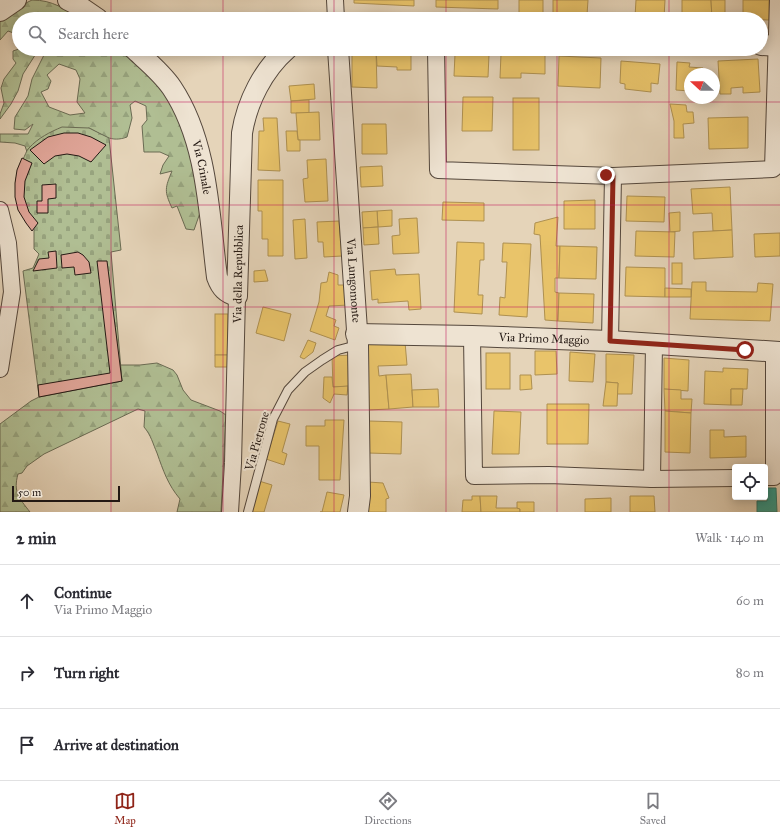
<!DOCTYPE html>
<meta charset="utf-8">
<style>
:root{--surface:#fff;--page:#f2f2f3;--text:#2b2b33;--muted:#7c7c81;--line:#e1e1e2;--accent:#8f2418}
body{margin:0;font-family:"IM FELL Great Primer",serif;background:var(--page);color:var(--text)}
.controls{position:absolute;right:12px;bottom:12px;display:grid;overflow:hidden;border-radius:4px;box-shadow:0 2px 10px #0003}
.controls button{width:36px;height:36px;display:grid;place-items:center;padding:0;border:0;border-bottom:1px solid var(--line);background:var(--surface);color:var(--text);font:20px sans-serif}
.compass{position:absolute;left:684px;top:68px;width:36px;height:36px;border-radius:50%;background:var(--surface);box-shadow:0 2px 10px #0003;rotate:291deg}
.scale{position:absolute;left:12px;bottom:10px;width:108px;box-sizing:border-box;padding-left:4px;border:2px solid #231813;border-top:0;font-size:11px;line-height:14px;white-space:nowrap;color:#231813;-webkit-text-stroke:3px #eee3d2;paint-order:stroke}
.stop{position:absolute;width:12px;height:12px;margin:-9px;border:3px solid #8f2418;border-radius:50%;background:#fff}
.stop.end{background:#8f2418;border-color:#fff;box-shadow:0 1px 4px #0008}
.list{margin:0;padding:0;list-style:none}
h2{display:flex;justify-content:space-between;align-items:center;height:52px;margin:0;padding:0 16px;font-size:17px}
h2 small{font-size:13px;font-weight:400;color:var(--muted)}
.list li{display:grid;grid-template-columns:26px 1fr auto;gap:12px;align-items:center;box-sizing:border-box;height:72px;padding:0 16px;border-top:1px solid var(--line)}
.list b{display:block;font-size:15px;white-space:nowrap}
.list p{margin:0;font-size:13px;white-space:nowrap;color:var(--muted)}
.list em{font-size:13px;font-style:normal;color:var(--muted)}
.icon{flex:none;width:22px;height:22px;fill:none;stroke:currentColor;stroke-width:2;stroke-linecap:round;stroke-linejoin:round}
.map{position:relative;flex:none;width:780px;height:512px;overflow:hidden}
.search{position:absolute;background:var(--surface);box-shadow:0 2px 10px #0003;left:12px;right:12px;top:12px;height:44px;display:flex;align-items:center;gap:10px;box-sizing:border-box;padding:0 14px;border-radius:22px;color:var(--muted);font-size:15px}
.sheet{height:268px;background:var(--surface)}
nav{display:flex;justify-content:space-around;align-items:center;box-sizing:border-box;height:56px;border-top:1px solid var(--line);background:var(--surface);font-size:11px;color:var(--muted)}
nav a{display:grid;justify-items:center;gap:2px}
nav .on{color:var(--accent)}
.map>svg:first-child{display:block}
.forest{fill:url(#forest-firs);stroke:#6a6b53;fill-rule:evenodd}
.cemetery{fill:url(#cemetery-stones);stroke:#6a6b53}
.homes{fill:#e9c46a;stroke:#ae9050}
.schools{fill:#2a9d8f;stroke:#28756a}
.building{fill:#dfa497;stroke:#231813}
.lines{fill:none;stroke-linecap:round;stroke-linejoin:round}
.service-casing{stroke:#54473c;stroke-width:10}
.minor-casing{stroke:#54473c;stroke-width:18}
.tertiary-casing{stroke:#54473c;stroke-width:22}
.service{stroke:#eee3d2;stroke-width:8}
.minor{stroke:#eee3d2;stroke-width:16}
.tertiary{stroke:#eee3d2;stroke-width:20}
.route{stroke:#8f2418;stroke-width:5}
.grid{fill:none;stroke:#c2185b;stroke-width:1;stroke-opacity:0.55}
.labels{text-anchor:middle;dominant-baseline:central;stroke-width:4;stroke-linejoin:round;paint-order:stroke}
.street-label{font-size:12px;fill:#231813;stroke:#eee3d2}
</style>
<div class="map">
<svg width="780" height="512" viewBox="0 0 780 512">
<defs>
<pattern id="forest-firs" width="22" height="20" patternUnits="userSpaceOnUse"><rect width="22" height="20" fill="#b0be93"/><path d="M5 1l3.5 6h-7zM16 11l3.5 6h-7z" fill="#97a37e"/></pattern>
<pattern id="cemetery-stones" width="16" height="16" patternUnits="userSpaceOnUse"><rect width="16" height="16" fill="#b0be93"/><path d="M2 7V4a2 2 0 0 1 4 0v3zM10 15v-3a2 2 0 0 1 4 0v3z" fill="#97a37e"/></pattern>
</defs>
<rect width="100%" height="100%" fill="#e5d4b9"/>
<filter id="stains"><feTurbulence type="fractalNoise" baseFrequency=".005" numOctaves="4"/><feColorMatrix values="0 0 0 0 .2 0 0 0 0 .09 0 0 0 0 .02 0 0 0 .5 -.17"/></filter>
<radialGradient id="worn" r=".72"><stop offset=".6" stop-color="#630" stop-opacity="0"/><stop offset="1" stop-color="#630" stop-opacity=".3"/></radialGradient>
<!-- forest -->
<g class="forest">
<path d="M 32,0 C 53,0 64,9 82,19 L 19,19 L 19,35 L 8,31 L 0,40 L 0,20 L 6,13 Z"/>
<path d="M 19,49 L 39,49 L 23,74 L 18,91 L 11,104 L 0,119 L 0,114 L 4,103 L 1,88 L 4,79 L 16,63 L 13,59 L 13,51 Z"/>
<path d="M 47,49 L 124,49 L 138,62 L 166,94 L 186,133 L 201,210 L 194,230 L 186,229 L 177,206 L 172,208 C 164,191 165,188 172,171 L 160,174 L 163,165 L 169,156 L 160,152 L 144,152 L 142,126 L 147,120 L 146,106 L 135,101 L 130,105 L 132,118 L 127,137 C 111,143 103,135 89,128 L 28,149 L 27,152 L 25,146 L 15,143 L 0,142 L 0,134 L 28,134 L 33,124 L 25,130 L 14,129 L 15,117 L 28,96 L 32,79 ZM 59,64 L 76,70 L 80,79 L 77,102 L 85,113 L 70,115 L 49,107 L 41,92 L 48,89 L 51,81 L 47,75 Z"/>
<path d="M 157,363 L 173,370 L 177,375 L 183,390 L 191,400 L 220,411 L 226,415 L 221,512 L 177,512 L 180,499 C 168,485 163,470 157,453 C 153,444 151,435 144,427 L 145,411 L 138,409 L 44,454 L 27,466 L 22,473 L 18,474 C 13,492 19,498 30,512 L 0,512 L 0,424 L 31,401 L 39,397 L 122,381 L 120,365 L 140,365 Z"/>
</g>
<!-- cemetery -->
<path class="cemetery" d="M 62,127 L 89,128 L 109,138 L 121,250 L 111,252 L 122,381 L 39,396 L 23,271 L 33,268 L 39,254 L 34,249 L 34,229 C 14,211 10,182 23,159 C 25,156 26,151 29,148 C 38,138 50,132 62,127 Z"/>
<!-- homes -->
<g class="homes">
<path d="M 354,0 L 414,0 L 414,6 L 354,3 Z"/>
<path d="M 436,0 L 498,0 L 498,9 L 436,7 Z"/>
<path d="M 519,0 L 543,0 L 543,17 L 519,16 Z"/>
<path d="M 553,0 L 588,0 L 587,15 L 553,13 Z"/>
<path d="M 636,0 L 665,0 L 664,18 L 635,17 Z"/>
<path d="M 682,0 L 711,0 L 712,19 L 682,19 Z"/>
<path d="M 711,0 L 725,0 L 725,19 L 712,19 Z"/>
<path d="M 743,0 L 769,0 L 769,20 L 743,19 Z"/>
<path d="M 352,49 L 376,49 L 377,88 L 352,87 Z"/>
<path d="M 376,49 L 411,49 L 411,70 L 397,70 L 397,67 L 377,66 Z"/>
<path d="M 455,54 L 489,55 L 488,77 L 454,76 Z"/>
<path d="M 501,54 L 545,55 L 545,74 L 521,73 L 521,78 L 500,78 Z"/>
<path d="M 559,56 L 601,58 L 600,88 L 558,86 Z"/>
<path d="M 758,59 L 760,92 L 743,93 L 743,87 L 731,88 L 731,94 L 720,94 L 718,61 Z"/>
<path d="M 621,61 L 660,64 L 658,84 L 651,83 L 651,92 L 625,89 L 625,84 L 620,83 Z"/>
<path d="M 677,62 L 690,63 L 689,67 L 703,68 L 702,74 L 690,74 L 690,91 L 676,90 Z"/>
<path d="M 314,84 L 315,99 L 291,101 L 289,86 Z"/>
<path d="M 463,97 L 493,97 L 492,131 L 462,131 Z"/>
<rect x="513" y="98" width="26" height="52"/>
<path d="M 309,100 L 309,113 L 291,113 L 291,101 Z"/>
<path d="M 670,104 L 686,105 L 687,112 L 693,112 L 694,123 L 683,124 L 684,138 L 674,138 L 674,121 Z"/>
<path d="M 319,112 L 320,140 L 298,140 L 296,113 Z"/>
<path d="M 748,117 L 748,148 L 709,149 L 708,118 Z"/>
<path d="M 263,118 L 277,118 L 280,171 L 258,170 L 259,131 L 264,131 Z"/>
<path d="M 362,124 L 386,124 L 387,154 L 362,154 Z"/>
<path d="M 286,131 L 297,131 L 298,140 L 300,140 L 300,151 L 287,151 Z"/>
<path d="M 326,159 L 328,201 L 305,202 L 303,179 L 308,178 L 307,160 Z"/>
<path d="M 382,166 L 383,186 L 361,187 L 360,167 Z"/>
<path d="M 258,180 L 283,180 L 283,256 L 268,256 L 268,239 L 262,239 L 262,211 L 258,211 Z"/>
<path d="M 730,187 L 732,230 L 713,231 L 712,213 L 693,214 L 691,189 Z"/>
<path d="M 627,196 L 665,197 L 664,222 L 626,221 Z"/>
<path d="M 595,200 L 595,229 L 564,229 L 564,201 Z"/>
<path d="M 443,202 L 484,203 L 484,221 L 442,220 Z"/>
<path d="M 392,210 L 392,226 L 378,227 L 377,211 Z"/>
<path d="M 377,211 L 378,227 L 363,228 L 362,212 Z"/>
<path d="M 680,212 L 680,231 L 670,232 L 669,213 Z"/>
<path d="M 558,217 L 556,246 L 560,246 L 559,278 L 555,278 L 555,292 L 559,293 L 558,321 L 545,320 L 540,235 L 534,234 L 535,223 Z"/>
<path d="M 417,218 L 419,253 L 393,254 L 392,236 L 400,235 L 399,219 Z"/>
<path d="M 305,219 L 307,258 L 295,259 L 293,220 Z"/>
<path d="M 339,221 L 342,256 L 324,257 L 323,242 L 318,242 L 317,222 Z"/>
<path d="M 378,227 L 379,244 L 364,245 L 363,228 Z"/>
<path d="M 732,230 L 733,257 L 694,259 L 693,232 Z"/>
<path d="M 636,231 L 675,232 L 674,257 L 635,256 Z"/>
<path d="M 780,233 L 780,256 L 755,257 L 754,234 Z"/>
<path d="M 457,242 L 484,243 L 484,260 L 480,260 L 478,295 L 483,295 L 482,314 L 454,312 Z"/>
<path d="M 503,243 L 531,244 L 527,317 L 499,315 L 500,297 L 505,298 L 507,262 L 502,262 Z"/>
<path d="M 560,246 L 597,247 L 596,279 L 559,278 Z"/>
<rect x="672" y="263" width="10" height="21"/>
<path d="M 626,267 L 665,268 L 665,297 L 625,296 Z"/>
<path d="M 395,269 L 396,275 L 419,274 L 421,309 L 409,310 L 408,301 L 378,303 L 378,299 L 372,300 L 370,271 Z"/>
<path d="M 265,270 L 268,281 L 254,282 L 254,271 Z"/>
<path d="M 329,272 L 338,275 L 338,285 L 347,285 L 349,305 L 329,306 L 326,316 L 336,320 L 334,326 L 339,328 L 335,340 L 310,331 L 319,302 L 321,283 L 327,282 Z"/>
<path d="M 692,282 L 706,282 L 706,291 L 757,292 L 758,283 L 773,284 L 770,321 L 690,319 Z"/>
<path d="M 665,288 L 691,289 L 691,297 L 665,297 Z"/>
<path d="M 559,293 L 594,294 L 593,323 L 558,321 Z"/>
<path d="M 263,307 L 291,314 L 284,341 L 256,333 Z"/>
<rect x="215" y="314" width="13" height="41"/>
<path d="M 308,340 L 316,343 L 313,352 L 304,359 L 300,357 Z"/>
<path d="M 405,342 L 407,365 L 378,366 L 379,376 L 386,375 L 389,409 L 368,410 L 364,344 Z"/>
<path d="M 535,351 L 556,351 L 557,374 L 535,375 Z"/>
<path d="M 570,352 L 595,354 L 593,382 L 569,381 Z"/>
<rect x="486" y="353" width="24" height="36"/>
<path d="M 606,354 L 634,355 L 632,394 L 617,394 L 618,383 L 606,382 Z"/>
<path d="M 215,355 L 228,355 L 229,367 L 215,367 Z"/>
<path d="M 352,355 L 353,386 L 333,387 L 332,356 Z"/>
<path d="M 664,358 L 689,360 L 688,391 L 664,389 Z"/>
<path d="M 723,368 L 748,369 L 747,389 L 731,389 L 731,405 L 704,404 L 705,371 L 723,372 Z"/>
<path d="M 411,374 L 413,407 L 389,409 L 386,375 Z"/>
<path d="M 520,375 L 531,375 L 532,389 L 520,390 Z"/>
<path d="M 324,377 L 332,377 L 333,387 L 348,386 L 347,395 L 334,394 L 330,403 L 323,398 Z"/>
<path d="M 606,382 L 618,383 L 617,406 L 603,406 Z"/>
<path d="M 438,389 L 439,407 L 413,407 L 412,390 Z"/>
<path d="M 664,389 L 681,390 L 681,399 L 692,399 L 691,413 L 665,411 Z"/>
<path d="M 731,389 L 743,389 L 742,405 L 731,405 Z"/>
<path d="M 547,404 L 589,404 L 588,444 L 547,444 Z"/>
<path d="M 494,411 L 521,412 L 519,454 L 492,454 Z"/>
<path d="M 665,411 L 691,413 L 690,453 L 665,452 Z"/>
<path d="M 325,420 L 344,420 L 340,480 L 319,480 L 319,446 L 306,446 L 306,426 L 325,426 Z"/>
<path d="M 278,421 L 290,424 L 282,452 L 287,454 L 284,465 L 266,459 Z"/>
<path d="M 369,421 L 402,422 L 401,454 L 368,453 Z"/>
<path d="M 710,430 L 724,430 L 724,437 L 746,436 L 746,457 L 710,458 Z"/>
<path d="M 259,481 L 272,485 L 264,512 L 251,512 Z"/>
<path d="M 368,482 L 383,483 L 389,498 L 386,499 L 386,512 L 364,512 Z"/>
<path d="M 327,492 L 344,495 L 340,512 L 320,512 L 322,512 Z"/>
<path d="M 472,496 L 480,496 L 481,512 L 462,512 L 463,500 L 472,500 Z"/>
<path d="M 480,496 L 497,496 L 496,508 L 517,508 L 520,509 L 520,512 L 481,512 Z"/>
<path d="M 630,496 L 654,496 L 655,512 L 630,512 Z"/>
<path d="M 611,498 L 611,512 L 585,512 L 585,499 Z"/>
<path d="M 517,502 L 534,502 L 534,512 L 520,512 L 520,509 L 517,508 Z"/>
</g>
<!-- schools -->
<path class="schools" d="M 767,488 L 776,488 L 777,512 L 757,512 L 757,501 L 767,501 Z"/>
<!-- building -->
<g class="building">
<path d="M 64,133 L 78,133 L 91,137 L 106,145 L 91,162 L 79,156 L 67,154 L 55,156 L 44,164 L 30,150 L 48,137 Z"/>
<path d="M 22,158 L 32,163 L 25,181 L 24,197 L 29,212 L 38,223 L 32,231 L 26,223 L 18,210 L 15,197 L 15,183 L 17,170 Z"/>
<path d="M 56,184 L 56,198 L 48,199 L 48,213 L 37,213 L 37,201 L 42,201 L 42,185 Z"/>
<path d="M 56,251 L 57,268 L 33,271 L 39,259 L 49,258 L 48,252 Z"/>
<path d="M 78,252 L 83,255 L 89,262 L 91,273 L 75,275 L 74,267 L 62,268 L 61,255 Z"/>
<path d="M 97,261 L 107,261 L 122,381 L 39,397 L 38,385 L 110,373 Z"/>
</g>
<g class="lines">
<!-- service casing -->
<g class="service-casing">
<path id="service" d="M 248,512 L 273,419 L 288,390 L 305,372 L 322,360 L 338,350 L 357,345"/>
</g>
<!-- minor casing -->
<g class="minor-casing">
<g id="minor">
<path d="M 335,0 L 336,19"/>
<path d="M 436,49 L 438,170 L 613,176 L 773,169 L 778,0"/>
<path d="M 0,210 L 8,243 L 12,292 L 0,369"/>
<path d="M 472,336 L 474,476 L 549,475 L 652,479 L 735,478"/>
<path d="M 610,341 L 613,176"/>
<path d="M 765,477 L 774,477 L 774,351"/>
<path d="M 652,479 L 654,344"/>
<path d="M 230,512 L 233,463 L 237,296"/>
</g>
</g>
<!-- tertiary casing -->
<g class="tertiary-casing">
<g id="tertiary">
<path d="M 68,0 L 76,4 L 98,19"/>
<path d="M 0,11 L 16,0"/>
<path d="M 761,45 L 780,46"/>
<path id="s1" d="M 134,49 C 147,61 162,73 172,88 C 208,142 209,215 217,277 C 221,288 226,293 237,296 L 242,133 C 247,102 263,70 287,49"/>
<path id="s2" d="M 338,49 L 358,345 L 360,496 L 358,512"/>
<path id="s3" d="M 356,334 L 472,336 L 610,341 L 780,352"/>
</g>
</g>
<!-- service -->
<use href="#service" class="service"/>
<!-- minor -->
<use href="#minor" class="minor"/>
<!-- tertiary -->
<use href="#tertiary" class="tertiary"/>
</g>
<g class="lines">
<!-- route -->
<path class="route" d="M 606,175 L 613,176 L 610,341 L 745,350"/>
</g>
<!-- grid -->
<path class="grid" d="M 111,0 L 111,19M 223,0 L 223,19M 334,0 L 334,19M 446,0 L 446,19M 557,0 L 557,19M 669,0 L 669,19M 111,49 L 111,512M 223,49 L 223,512M 334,49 L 334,512M 446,49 L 446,512M 557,49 L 557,512M 669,49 L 669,512M 0,102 L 780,102M 0,205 L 780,205M 0,307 L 780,307M 0,410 L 780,410"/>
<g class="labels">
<!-- street labels -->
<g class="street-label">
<text stroke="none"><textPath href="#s1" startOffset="140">Via Crinale</textPath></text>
<text transform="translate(238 274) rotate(-89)">Via della Repubblica</text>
<text stroke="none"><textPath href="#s2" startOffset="232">Via Lungomonte</textPath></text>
<text stroke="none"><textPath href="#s3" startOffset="188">Via Primo Maggio</textPath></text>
<text transform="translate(257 441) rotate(-74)">Via Pietrone</text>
</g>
</g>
<rect width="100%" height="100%" filter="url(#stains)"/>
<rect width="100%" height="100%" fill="url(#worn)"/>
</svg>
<div class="controls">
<button><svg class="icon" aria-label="locate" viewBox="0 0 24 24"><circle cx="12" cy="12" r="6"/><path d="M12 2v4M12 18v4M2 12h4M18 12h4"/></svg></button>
</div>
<svg class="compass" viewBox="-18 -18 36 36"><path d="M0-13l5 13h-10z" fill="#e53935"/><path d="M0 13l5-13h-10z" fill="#7c7c81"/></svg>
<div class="scale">50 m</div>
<div class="stop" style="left:745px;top:350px"></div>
<div class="stop end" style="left:606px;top:175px"></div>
<div class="search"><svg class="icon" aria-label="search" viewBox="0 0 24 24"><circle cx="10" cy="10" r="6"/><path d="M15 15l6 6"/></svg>Search here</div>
</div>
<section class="sheet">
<h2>2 min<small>Walk · 140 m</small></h2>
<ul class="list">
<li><svg class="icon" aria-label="ahead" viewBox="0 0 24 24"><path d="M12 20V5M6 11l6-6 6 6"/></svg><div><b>Continue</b><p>Via Primo Maggio</p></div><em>60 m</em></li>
<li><svg class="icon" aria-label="right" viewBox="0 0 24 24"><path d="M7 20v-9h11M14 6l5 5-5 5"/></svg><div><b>Turn right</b></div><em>80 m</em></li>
<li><svg class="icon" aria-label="arrive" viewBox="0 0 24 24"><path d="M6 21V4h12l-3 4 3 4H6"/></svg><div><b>Arrive at destination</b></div></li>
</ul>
</section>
<nav>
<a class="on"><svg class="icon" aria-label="map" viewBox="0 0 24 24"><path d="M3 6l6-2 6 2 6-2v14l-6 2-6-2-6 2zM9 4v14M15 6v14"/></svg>Map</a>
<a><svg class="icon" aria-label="directions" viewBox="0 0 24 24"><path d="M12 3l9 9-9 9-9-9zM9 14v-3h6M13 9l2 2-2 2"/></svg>Directions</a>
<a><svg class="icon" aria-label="saved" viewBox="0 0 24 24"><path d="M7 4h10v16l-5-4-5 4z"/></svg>Saved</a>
</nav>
